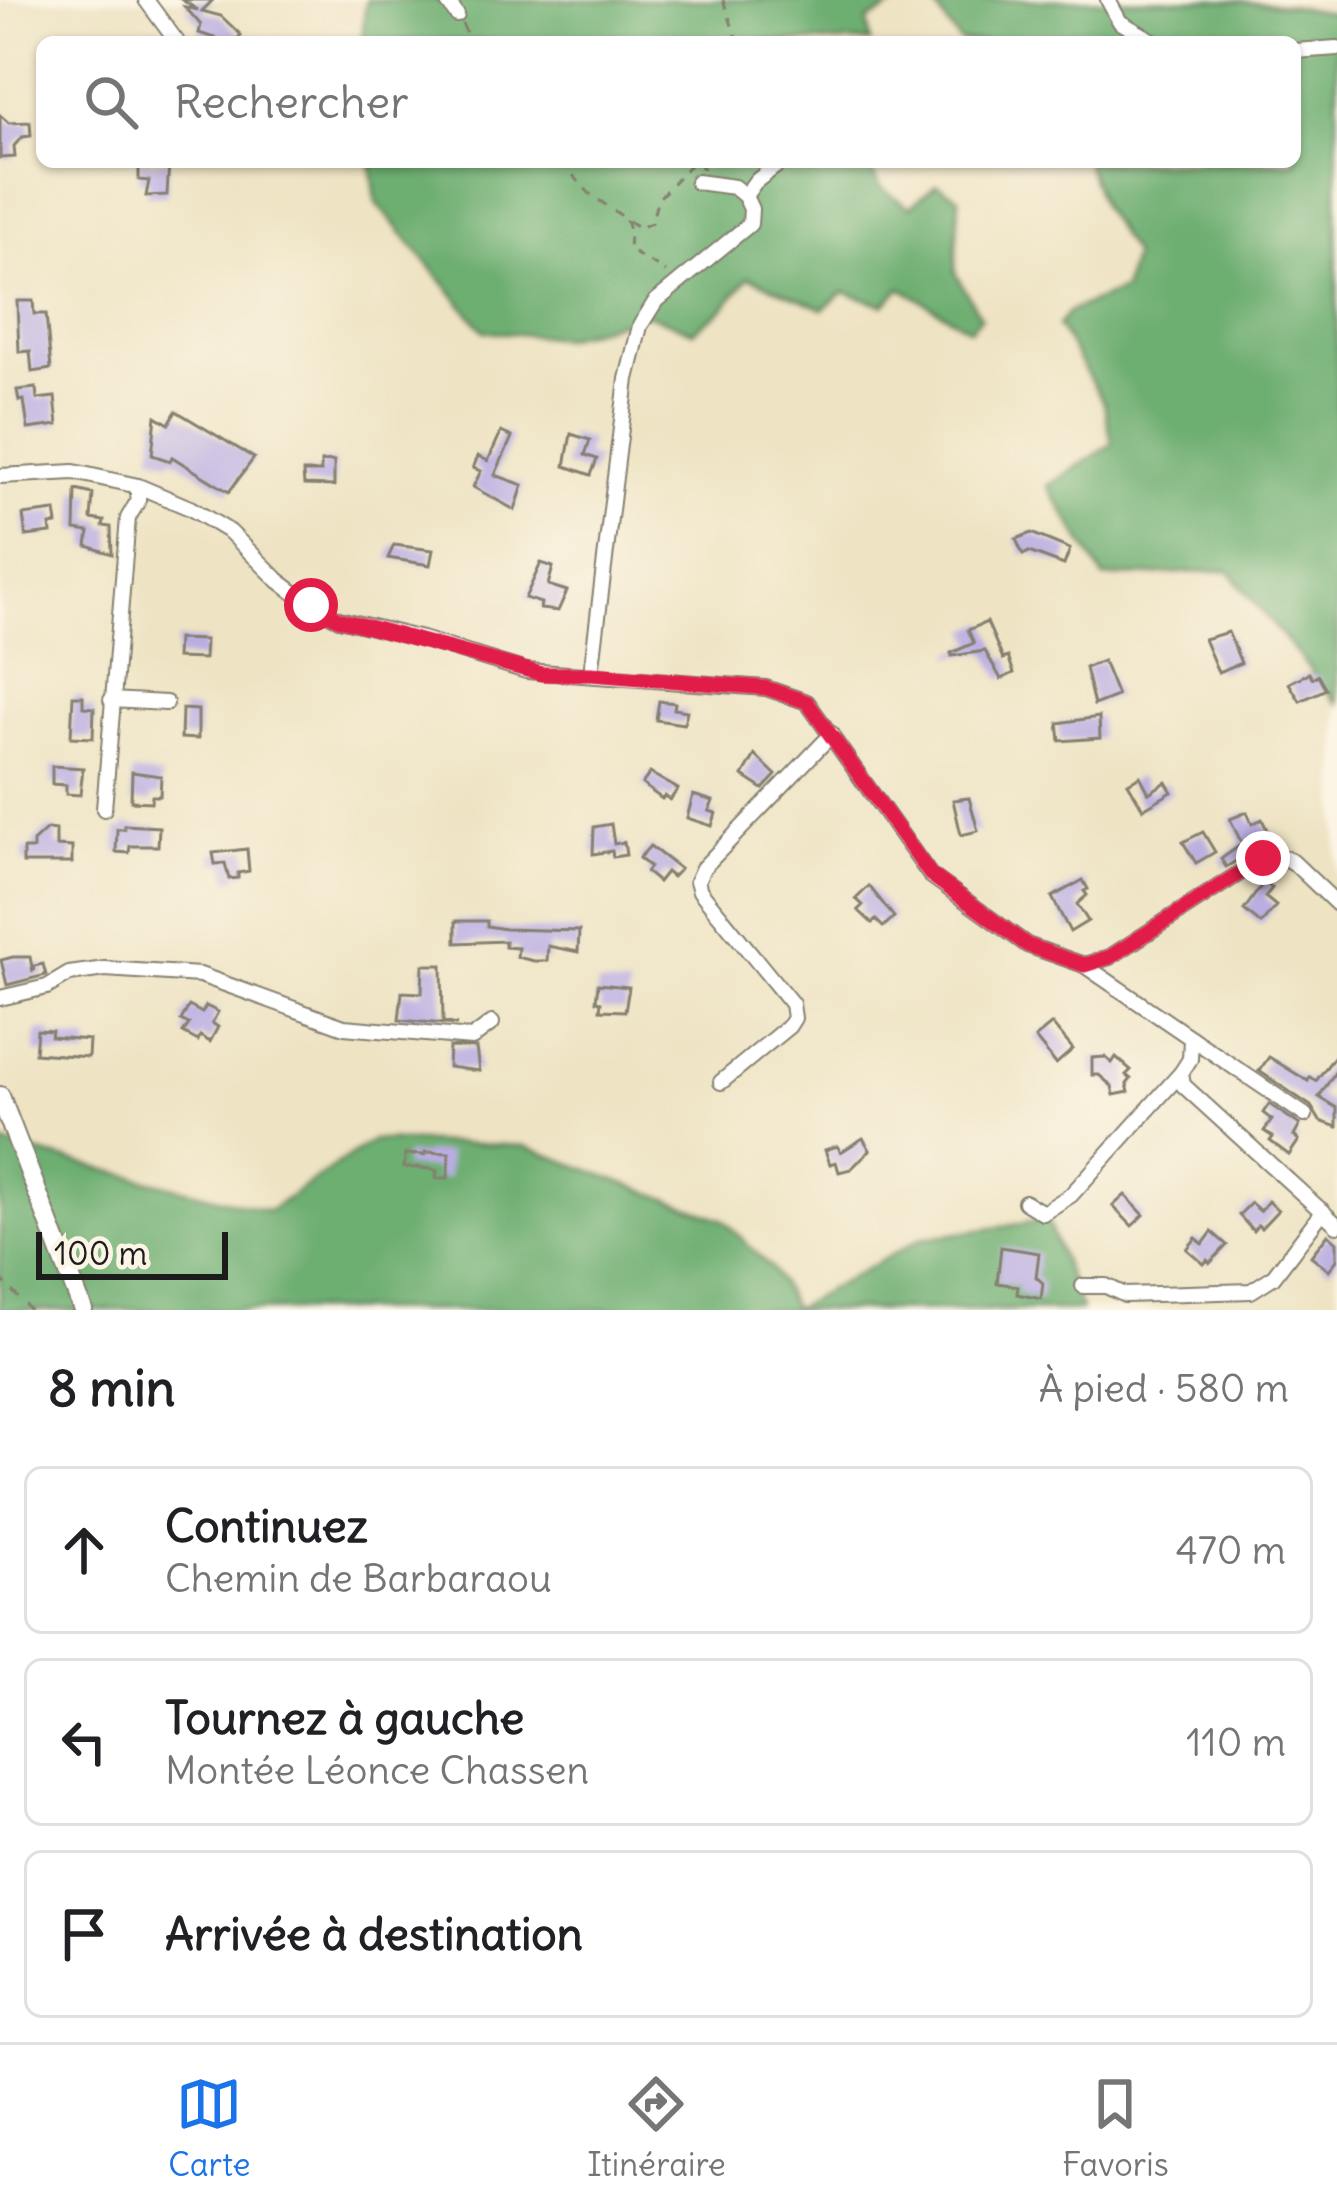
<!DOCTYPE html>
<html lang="fr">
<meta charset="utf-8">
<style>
:root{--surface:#fff;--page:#f2f2f2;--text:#202124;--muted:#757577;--line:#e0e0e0;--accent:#1a73e8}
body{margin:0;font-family:Delius,sans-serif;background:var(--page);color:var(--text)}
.scale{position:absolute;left:36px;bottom:30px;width:192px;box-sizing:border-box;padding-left:12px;border:6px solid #1c1c1c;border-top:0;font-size:33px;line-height:42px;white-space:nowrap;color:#1c1c1c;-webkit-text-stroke:9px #fcf5e5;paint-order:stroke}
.stop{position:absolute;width:36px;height:36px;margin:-27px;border:9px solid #e11d48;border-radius:50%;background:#fff}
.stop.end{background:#e11d48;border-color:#fff;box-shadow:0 3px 12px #0008}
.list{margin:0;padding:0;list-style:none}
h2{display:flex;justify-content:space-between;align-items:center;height:156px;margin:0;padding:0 48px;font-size:51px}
h2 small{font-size:39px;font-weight:400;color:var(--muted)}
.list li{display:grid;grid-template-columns:78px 1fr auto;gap:36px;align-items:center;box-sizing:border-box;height:168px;margin:0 24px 24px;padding:0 24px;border:3px solid var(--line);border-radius:18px}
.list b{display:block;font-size:45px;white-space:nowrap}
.list p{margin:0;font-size:39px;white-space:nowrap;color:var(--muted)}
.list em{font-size:39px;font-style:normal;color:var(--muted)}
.icon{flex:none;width:66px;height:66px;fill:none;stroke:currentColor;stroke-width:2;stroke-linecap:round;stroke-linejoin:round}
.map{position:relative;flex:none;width:1337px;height:1310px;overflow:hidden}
.search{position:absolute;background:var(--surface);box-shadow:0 3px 9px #0004;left:36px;right:36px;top:36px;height:132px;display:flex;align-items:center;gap:30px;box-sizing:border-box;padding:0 42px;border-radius:18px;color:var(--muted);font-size:45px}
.sheet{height:732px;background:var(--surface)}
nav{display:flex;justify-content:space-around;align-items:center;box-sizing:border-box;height:168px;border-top:3px solid var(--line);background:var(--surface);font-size:33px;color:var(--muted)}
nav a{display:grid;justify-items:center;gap:6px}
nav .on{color:var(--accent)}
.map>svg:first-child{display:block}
.forest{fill:#6dae71;stroke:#446546;stroke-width:3}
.building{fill:#baade2}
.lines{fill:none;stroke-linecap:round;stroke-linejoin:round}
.minor-casing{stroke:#858070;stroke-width:18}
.major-casing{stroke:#858070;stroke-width:22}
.path{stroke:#858070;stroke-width:3;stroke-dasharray:9 9;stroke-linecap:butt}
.minor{stroke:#fff;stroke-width:14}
.major{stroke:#fff;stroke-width:18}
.route{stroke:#e11d48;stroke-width:15}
</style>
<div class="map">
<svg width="1337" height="1310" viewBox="0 0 1337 1310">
<rect width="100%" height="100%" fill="#fcf5e5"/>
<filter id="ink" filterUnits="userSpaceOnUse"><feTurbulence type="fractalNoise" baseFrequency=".00833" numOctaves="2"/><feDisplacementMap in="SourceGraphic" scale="24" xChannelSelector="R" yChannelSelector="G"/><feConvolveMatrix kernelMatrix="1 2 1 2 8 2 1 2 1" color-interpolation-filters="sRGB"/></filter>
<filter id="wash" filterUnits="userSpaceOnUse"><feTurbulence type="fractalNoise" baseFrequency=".004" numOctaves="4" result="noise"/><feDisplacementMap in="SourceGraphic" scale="48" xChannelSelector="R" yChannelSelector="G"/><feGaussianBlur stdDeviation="2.7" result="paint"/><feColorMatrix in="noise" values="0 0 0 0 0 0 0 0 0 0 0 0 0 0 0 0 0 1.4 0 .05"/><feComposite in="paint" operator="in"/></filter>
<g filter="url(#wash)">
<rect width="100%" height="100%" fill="#eee3c3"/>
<!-- forest -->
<g class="forest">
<path d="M 366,0 L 905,0 L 868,21 L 870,42 L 362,42 Z"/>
<path d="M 931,0 L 1215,0 L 1288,5 L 1337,15 L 1337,703 L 1228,570 L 1104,578 L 1048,486 L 1112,444 L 1104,403 L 1058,326 L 1068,312 L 1123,290 L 1133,255 L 1101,206 L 1086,162 L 1295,162 L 1295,42 L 960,42 Z"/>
<path d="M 371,162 L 883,162 L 871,171 L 881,188 L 910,207 L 937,184 L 959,197 L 955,273 L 981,317 L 970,329 L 901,288 L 884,305 L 844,292 L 823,309 L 749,277 L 723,309 L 693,331 L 647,314 L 563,338 L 484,331 L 376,202 Z"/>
<path d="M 373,1140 L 524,1146 L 722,1219 L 772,1269 L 794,1309 L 920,1239 L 1047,1220 L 1081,1310 L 0,1310 L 0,1143 L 269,1211 Z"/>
</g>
<g id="blocks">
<!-- building -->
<g class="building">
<path d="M 182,0 L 213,0 L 202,11 L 221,16 L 241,35 L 234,42 L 226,42 L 199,33 L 201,25 L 185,7 L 198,10 Z"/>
<path d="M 0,115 L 9,123 L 30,122 L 31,136 L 22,137 L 14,146 L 15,157 L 0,158 Z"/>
<path d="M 139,162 L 169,162 L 167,195 L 146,196 L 149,181 L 139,180 Z"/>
<path d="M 17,301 L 33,301 L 34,314 L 46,314 L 51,369 L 32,372 L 30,351 L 19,352 Z"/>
<path d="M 36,388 L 37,399 L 55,397 L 58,425 L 28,429 L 24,400 L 19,401 L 17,390 Z"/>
<path d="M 176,411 L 254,458 L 229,492 L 172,457 L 170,461 L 152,455 L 156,416 L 169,424 Z"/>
<path d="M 501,432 L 512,437 L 495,475 L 523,485 L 515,510 L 473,487 L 481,471 L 473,468 L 478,456 L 488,461 Z"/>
<path d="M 571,434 L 590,440 L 585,455 L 597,459 L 591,475 L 565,466 Z"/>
<path d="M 334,461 L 334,486 L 304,485 L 303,472 L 321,472 L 321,462 Z"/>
<path d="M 76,490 L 93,494 L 91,519 L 104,521 L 103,526 L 111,527 L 112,554 L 87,546 L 89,532 L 75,530 Z"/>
<path d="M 55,511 L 57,524 L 50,525 L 51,533 L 26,536 L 23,515 Z"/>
<path d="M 1031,533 L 1070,549 L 1064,565 L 1029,552 L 1023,555 L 1016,539 Z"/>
<path d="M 394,545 L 433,550 L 430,565 L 388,558 Z"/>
<path d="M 541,563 L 553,567 L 548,585 L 567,591 L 558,611 L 540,609 L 541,603 L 525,598 Z"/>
<path d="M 987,622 L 1003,659 L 1008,657 L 1014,673 L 1001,679 L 985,651 L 952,656 L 951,653 L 974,643 L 968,630 Z"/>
<path d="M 1228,632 L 1241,663 L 1218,672 L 1204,639 Z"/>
<path d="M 177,639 L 205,640 L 204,659 L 176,658 Z"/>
<path d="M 1103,661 L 1117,696 L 1094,705 L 1085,668 Z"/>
<path d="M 1309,673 L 1312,678 L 1318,675 L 1326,689 L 1300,701 L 1289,683 Z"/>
<path d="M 73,696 L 83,696 L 83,707 L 94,708 L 93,738 L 71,737 Z"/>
<path d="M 659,701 L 675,703 L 674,709 L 687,711 L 684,724 L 656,720 Z"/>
<path d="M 182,709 L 198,710 L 198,739 L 181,738 Z"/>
<path d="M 1099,717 L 1100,738 L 1060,741 L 1058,723 Z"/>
<path d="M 755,755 L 776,775 L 763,789 L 743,776 Z"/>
<path d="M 52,766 L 83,768 L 80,795 L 66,794 L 66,785 L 52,784 Z"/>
<path d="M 132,772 L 161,776 L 160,796 L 152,796 L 151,802 L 131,801 Z"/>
<path d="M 650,773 L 678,789 L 670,800 L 665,796 L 662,799 L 642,784 Z"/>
<path d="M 1140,776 L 1149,793 L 1166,782 L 1172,792 L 1143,809 L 1128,783 Z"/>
<path d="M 693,795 L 713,801 L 709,811 L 716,813 L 712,826 L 687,818 Z"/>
<path d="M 969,798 L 978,831 L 961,835 L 953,800 Z"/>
<path d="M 1247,812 L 1252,824 L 1262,819 L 1269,834 L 1260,839 L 1263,845 L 1226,867 L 1221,859 L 1242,844 L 1230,819 Z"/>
<path d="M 611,824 L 614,844 L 624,842 L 626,855 L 613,857 L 612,851 L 593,854 L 594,827 Z"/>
<path d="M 124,825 L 159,827 L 158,846 L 130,846 L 129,853 L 116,852 L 117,829 L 124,829 Z"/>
<path d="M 47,829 L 56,830 L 56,846 L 72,847 L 72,863 L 23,863 L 23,849 L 33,849 L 33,842 Z"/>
<path d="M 1203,832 L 1215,852 L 1196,863 L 1183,842 Z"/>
<path d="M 650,846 L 680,869 L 672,877 L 666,872 L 658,882 L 646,872 L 650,867 L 639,858 Z"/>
<path d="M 247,849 L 249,871 L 238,873 L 238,878 L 229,879 L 225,863 L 215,864 L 213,853 Z"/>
<path d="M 1083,880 L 1088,889 L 1084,891 L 1087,895 L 1077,904 L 1088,921 L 1070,932 L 1052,897 Z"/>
<path d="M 1264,882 L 1272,888 L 1265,897 L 1276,906 L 1261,924 L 1244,910 Z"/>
<path d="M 869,886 L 894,917 L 883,927 L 876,920 L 872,923 L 858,910 L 863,905 L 856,899 Z"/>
<path d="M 456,921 L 487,921 L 487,926 L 505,929 L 579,931 L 578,952 L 548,946 L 547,961 L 534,961 L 517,957 L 518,948 L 505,947 L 505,941 L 456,943 Z"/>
<path d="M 13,957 L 30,957 L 33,972 L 34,966 L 43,964 L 46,975 L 7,985 L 1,960 Z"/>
<path d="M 423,965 L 442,965 L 443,1022 L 457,1025 L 399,1020 L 402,992 L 422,993 Z"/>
<path d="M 598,984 L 629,987 L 625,1011 L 600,1010 L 601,1002 L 596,1001 Z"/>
<path d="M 189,1006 L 202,1013 L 206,1006 L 218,1012 L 212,1023 L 218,1027 L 210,1042 L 200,1036 L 198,1041 L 183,1033 L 189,1024 L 181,1020 Z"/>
<path d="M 1052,1024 L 1073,1049 L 1056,1064 L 1035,1038 Z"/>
<path d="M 37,1030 L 52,1031 L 51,1037 L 89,1040 L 88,1057 L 35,1053 Z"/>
<path d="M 449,1047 L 476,1048 L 479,1071 L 448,1067 Z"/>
<path d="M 1337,1053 L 1337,1069 L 1319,1097 L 1337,1108 L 1337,1127 L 1320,1121 L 1311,1106 L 1259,1071 L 1269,1057 L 1308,1081 L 1310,1077 L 1316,1081 Z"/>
<path d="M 1105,1057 L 1112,1063 L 1116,1057 L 1131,1070 L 1126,1075 L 1131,1079 L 1127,1084 L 1129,1092 L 1114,1095 L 1112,1086 L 1099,1075 L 1092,1075 L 1092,1058 Z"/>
<path d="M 1269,1104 L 1300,1125 L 1294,1136 L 1299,1140 L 1289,1155 L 1270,1141 L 1273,1137 L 1264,1131 L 1272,1120 L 1263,1113 Z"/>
<path d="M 863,1138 L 870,1150 L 851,1169 L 839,1172 L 836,1162 L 830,1164 L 825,1150 L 837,1146 L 841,1152 Z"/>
<path d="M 425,1152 L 449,1153 L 448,1178 L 436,1178 L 437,1171 L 432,1169 L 404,1167 L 405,1154 L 425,1155 Z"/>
<path d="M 1125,1195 L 1144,1215 L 1132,1226 L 1113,1206 Z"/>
<path d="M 1268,1201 L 1278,1210 L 1261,1228 L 1258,1225 L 1253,1231 L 1239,1215 L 1251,1203 L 1260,1211 Z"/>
<path d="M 1212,1232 L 1227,1245 L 1210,1263 L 1207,1260 L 1204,1264 L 1187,1249 L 1196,1238 L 1203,1244 Z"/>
<path d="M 1328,1234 L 1337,1242 L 1337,1260 L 1329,1270 L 1311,1256 Z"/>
<path d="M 1001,1247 L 1039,1253 L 1036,1277 L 1043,1283 L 1041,1299 L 1017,1294 L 1018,1286 L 997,1283 Z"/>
</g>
</g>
</g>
<g filter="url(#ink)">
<use href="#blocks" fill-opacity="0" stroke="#858070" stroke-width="3"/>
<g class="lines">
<!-- minor casing -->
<g class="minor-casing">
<g id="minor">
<path d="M 146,0 L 177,42"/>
<path d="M 446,0 L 457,15"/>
<path d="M 1108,0 L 1120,22 L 1155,42"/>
<path d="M 1295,51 L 1337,48"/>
<path d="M 697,182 L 734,187 L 745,196"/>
<path d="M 745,196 L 755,182 L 781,162"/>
<path d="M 0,476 L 74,472 L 138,486 L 190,508 L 230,532 L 279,581 L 311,605 L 339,619 L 422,639 L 526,671 L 766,688 L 807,702 L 930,875 L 1027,945 L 1084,965 L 1191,1038 L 1190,1059 L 1181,1073 L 1183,1085 L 1337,1225"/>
<path d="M 591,674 L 627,379 L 640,326 L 655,302 L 750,224 L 751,209 L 745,196"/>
<path d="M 111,700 L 166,703"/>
<path d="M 104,809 L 128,518 L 138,501 L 138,486"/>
<path d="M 1084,965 L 1110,957 L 1263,858 L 1284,858 L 1293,862 L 1337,904"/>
<path d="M 0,998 L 47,987 L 69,974 L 105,969 L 200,975 L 344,1027 L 472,1038 L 492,1023"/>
<path d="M 1191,1038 L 1305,1115"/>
<path d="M 721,1082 L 789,1026 L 794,1018 L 792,1004 L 700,891 L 697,881 L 703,868 L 832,734"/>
<path d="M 1025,1202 L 1043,1213 L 1071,1195 L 1181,1073"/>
<path d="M 1083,1286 L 1106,1286 L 1125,1295 L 1251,1291 L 1273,1277 L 1323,1211"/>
</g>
</g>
<!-- major casing -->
<g class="major-casing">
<path id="major" d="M 0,1096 L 83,1310"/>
</g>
<!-- path -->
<g class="path">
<path d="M 723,0 L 738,42"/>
<path d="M 462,24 L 471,42"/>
<path d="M 561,162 L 590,194 L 639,228 L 651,223 L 658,199 L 691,164 L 704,168"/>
<path d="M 626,220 L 630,234 L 629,250 L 666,272"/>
<path d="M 0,1278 L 30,1310"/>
</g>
<!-- minor -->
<use href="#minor" class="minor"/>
<!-- major -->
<use href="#major" class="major"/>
</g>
</g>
<g class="lines" filter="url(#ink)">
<!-- route -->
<path class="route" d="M 311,605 L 339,619 L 542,674 L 591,674 L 766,688 L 807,702 L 930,874 L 1027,945 L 1084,965 L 1110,957 L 1263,858"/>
</g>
</svg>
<div class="scale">100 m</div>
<div class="stop" style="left:311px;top:605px"></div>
<div class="stop end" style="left:1263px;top:858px"></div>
<div class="search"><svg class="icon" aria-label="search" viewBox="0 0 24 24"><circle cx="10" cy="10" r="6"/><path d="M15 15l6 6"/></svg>Rechercher</div>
</div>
<section class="sheet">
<h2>8 min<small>À pied · 580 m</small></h2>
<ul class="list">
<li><svg class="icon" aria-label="ahead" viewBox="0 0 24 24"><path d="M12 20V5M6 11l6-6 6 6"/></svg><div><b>Continuez</b><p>Chemin de Barbaraou</p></div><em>470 m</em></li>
<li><svg class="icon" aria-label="left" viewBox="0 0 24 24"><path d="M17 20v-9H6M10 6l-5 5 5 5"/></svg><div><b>Tournez à gauche</b><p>Montée Léonce Chassen</p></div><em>110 m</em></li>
<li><svg class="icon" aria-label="arrive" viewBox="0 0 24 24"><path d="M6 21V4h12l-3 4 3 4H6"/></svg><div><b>Arrivée à destination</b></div></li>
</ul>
</section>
<nav>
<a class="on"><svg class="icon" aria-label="map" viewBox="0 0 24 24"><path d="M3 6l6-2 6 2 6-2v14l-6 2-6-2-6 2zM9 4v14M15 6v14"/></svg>Carte</a>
<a><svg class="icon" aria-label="directions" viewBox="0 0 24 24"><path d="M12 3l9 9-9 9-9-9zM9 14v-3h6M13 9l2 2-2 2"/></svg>Itinéraire</a>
<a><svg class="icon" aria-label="saved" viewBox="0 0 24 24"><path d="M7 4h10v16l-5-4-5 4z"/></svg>Favoris</a>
</nav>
